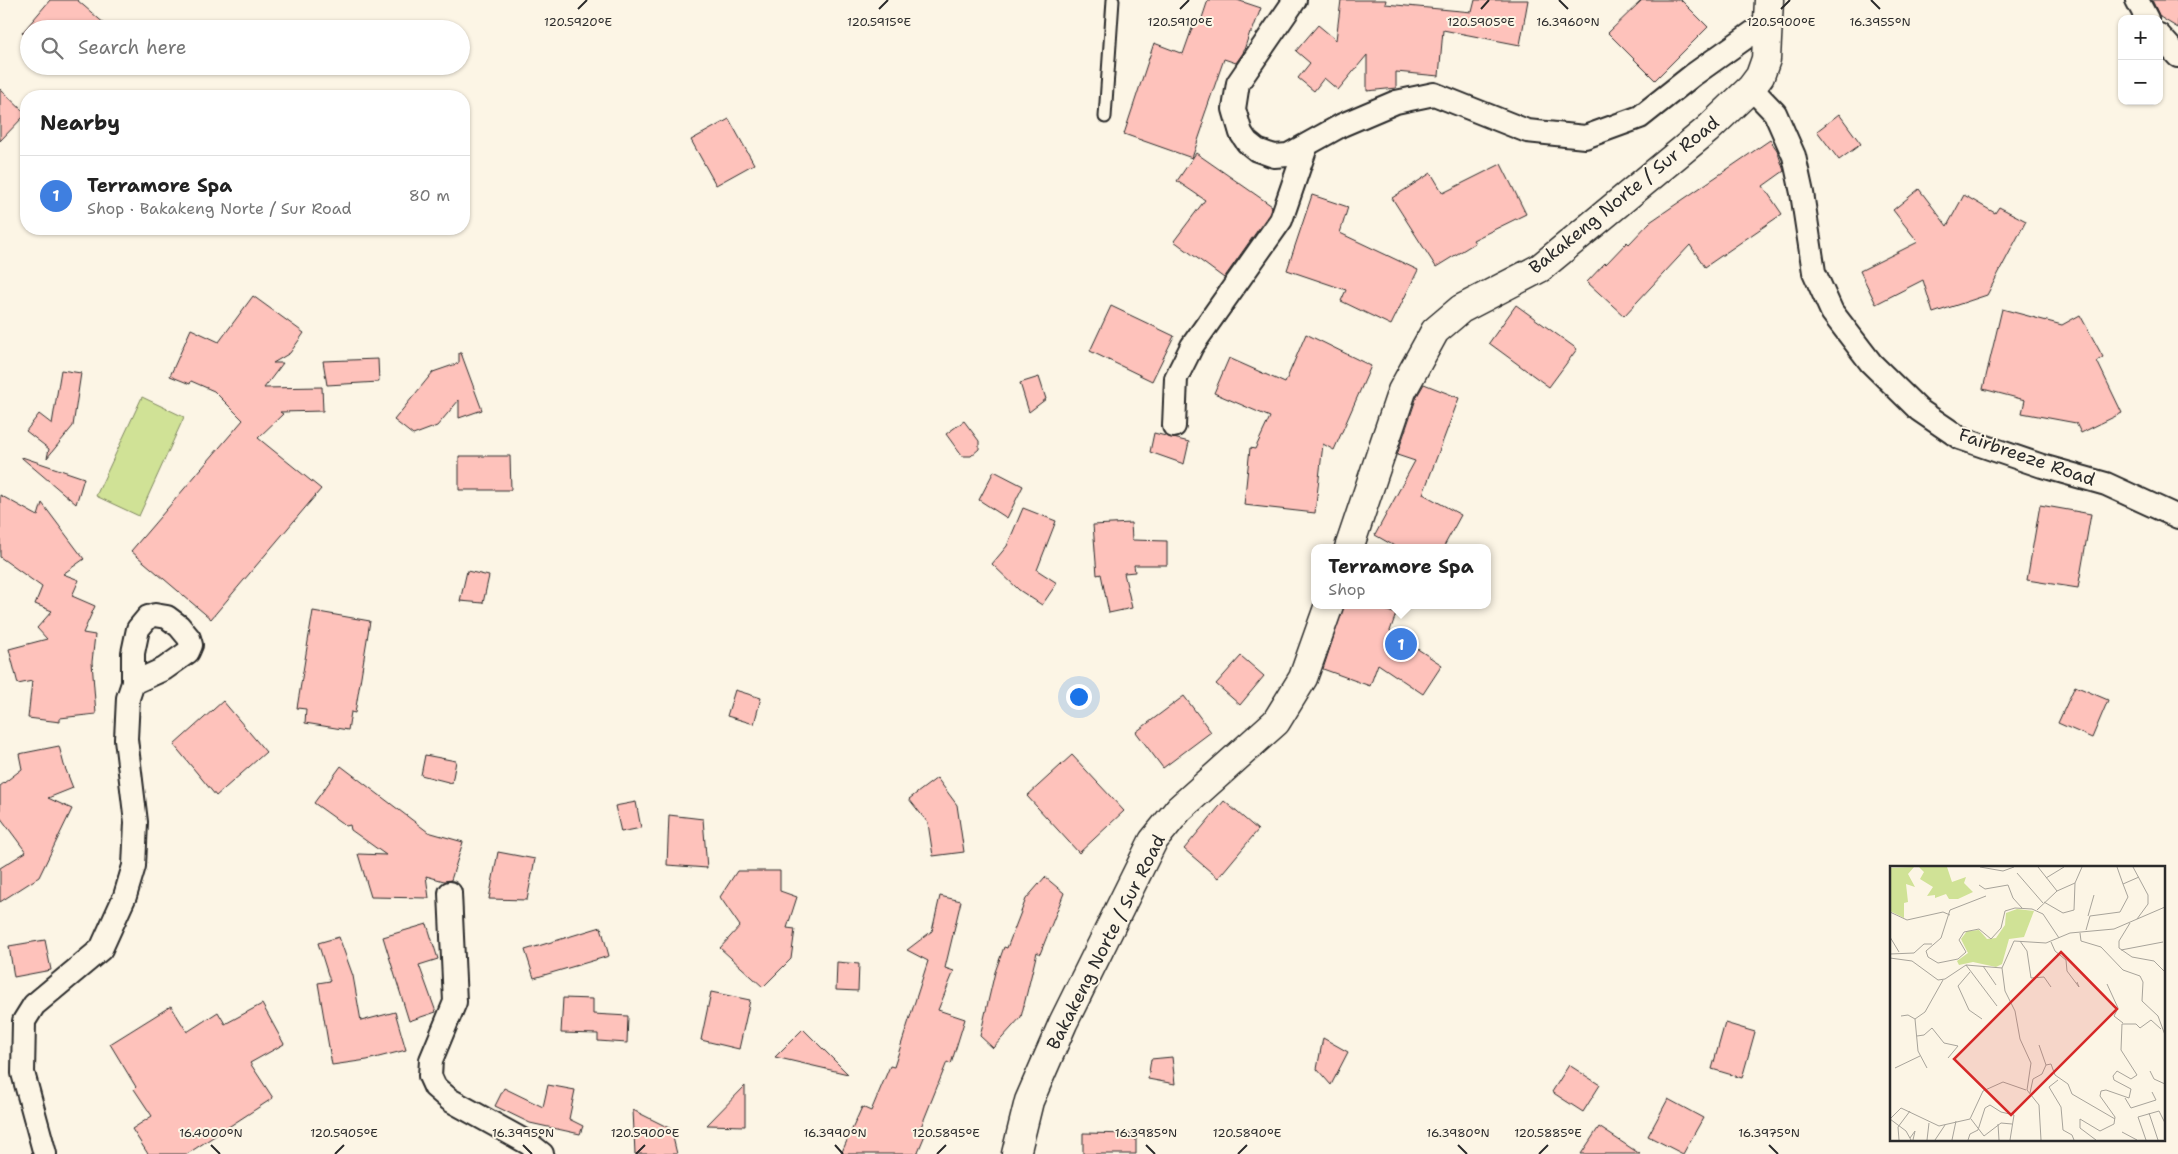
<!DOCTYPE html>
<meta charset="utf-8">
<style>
:root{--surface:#fff;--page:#f2f2f2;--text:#222;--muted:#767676;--line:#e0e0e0;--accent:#111827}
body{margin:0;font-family:"Shantell Sans",sans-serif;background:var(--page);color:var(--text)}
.controls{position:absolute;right:15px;top:15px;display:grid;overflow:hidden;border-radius:10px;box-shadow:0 1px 4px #0004}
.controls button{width:45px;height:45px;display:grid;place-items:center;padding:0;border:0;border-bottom:1px solid var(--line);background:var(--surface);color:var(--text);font:25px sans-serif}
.you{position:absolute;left:1078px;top:696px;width:18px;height:18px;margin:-12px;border:4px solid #fff;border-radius:50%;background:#1a73e8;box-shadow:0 0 0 8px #1a73e833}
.badge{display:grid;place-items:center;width:32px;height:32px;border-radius:50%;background:var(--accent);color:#fff;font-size:16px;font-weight:700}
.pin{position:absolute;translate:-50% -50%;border:2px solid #fff;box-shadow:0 1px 5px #0006}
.popup{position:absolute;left:1311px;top:544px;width:180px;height:65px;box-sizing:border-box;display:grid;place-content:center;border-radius:10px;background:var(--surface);filter:drop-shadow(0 1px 4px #0005);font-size:16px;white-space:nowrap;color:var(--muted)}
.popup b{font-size:19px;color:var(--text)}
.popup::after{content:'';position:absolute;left:50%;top:100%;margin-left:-10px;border:10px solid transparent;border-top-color:var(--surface)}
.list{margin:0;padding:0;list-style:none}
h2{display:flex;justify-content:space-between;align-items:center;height:65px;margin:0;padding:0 20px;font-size:21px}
h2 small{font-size:16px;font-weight:400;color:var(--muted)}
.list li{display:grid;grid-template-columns:32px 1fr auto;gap:15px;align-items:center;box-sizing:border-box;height:80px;padding:0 20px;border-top:1px solid var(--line)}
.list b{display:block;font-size:19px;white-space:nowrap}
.list p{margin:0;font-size:16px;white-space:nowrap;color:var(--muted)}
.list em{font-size:16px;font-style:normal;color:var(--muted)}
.icon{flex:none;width:28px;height:28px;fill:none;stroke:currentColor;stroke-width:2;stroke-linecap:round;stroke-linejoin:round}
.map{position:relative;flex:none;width:2178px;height:1154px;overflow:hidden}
.search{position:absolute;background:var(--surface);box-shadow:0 1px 4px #0004;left:20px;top:20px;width:450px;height:55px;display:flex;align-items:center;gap:12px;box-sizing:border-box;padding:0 18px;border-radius:28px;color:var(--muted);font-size:19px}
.panel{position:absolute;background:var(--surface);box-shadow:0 1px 4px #0004;left:20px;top:90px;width:450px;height:145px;border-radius:20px}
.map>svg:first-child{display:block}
.green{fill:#d0e296;stroke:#7e8660}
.building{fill:#fec2bb;stroke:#2b2b2b}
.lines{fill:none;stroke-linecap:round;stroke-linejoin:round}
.lane-casing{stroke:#2b2b2b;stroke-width:15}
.street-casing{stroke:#2b2b2b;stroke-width:26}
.secondary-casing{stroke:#2b2b2b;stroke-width:31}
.lane{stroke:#fcf5e5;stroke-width:11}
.street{stroke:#fcf5e5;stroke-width:22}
.secondary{stroke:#fcf5e5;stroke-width:28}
.ticks{fill:none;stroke:#2b2b2b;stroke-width:2}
.labels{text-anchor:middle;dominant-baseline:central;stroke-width:4;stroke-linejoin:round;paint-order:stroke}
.street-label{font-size:18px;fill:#2b2b2b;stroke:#fcf5e5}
.inset-road{fill:none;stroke:#a8a49b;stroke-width:1}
.view{fill:#d62828;fill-opacity:0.15;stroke:#d62828;stroke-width:2.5}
.inset-edge{fill:none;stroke:#2b2b2b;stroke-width:2.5}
.ticks-label{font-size:12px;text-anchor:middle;fill:#2b2b2b;stroke:#fcf5e5;stroke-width:4;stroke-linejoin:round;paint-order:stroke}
</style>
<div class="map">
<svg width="2178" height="1154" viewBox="0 0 2178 1154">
<rect width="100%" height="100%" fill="#fcf5e5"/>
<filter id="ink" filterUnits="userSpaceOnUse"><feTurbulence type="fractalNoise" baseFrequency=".02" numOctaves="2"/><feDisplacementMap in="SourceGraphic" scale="10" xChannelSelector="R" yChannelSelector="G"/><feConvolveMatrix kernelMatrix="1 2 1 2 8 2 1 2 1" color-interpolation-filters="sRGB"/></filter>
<g filter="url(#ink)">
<!-- green -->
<path class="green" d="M 142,397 L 184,417 L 139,516 L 96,496 Z"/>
<!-- building -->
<g class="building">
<path d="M 50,0 L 77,0 L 106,25 L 102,29 L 29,29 L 29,38 L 22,33 Z"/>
<path d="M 1208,0 L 1237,0 L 1261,8 L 1252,32 L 1250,32 L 1243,53 L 1236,63 L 1224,59 L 1202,122 L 1204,123 L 1192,158 L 1124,134 L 1154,43 L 1183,54 L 1195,20 L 1201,21 Z"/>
<path d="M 1341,0 L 1386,0 L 1385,4 L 1472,12 L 1475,0 L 1528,0 L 1520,45 L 1443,30 L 1439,76 L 1396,72 L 1396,88 L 1367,91 L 1367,55 L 1338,90 L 1324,78 L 1314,91 L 1298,78 L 1310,63 L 1296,51 L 1318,25 L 1336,40 Z"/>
<path d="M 1642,0 L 1681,0 L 1708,27 L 1655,80 L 1608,33 Z"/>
<path d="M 2152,0 L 2178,0 L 2178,28 L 2160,17 Z"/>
<path d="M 0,89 L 26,114 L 0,141 Z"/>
<path d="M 1839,114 L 1861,144 L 1839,160 L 1817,131 Z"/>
<path d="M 729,119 L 754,164 L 716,185 L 691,140 Z"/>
<path d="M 1770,140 L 1777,150 L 1784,171 L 1763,186 L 1782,214 L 1705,267 L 1690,245 L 1624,316 L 1587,282 L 1605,263 L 1606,264 L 1627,242 L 1629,244 L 1650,222 Z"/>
<path d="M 1196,153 L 1272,206 L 1269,214 L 1224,278 L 1174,241 L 1205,200 L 1177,181 Z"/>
<path d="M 1501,164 L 1526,214 L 1473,240 L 1475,243 L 1436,267 L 1392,198 L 1431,173 L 1443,193 Z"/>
<path d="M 1919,189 L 1947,226 L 1964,195 L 1995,213 L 1999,207 L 2026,221 L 1987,295 L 1933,313 L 1923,280 L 1876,304 L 1860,271 L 1918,242 L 1893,210 Z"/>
<path d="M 1312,195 L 1348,207 L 1340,233 L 1418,270 L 1391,325 L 1341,301 L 1346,290 L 1287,270 Z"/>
<path d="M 253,296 L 304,333 L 290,353 L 273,363 L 283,363 L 264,388 L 322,387 L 323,411 L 280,412 L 283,414 L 258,438 L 321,489 L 211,619 L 131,551 L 243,420 L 214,391 L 191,381 L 190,384 L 170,376 L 191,329 L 219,342 Z"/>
<path d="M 1516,305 L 1577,349 L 1549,387 L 1489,343 Z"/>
<path d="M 1111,306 L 1174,336 L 1152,381 L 1090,351 Z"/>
<path d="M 2002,309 L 2062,325 L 2080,315 L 2103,357 L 2097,361 L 2122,413 L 2081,433 L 2076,423 L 2022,413 L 2025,400 L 1983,389 Z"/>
<path d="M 1306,334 L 1371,366 L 1334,450 L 1323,444 L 1315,513 L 1244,505 L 1250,448 L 1255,449 L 1270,417 L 1214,393 L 1229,358 L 1285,383 Z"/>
<path d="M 459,353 L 461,353 L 482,410 L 459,418 L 459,400 L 437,426 L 413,435 L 394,420 L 433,372 L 459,363 Z"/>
<path d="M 378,359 L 379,382 L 327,385 L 323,361 Z"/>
<path d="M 61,370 L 81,373 L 73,426 L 47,458 L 49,449 L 26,431 L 39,414 L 52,424 Z"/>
<path d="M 1039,377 L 1046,399 L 1029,412 L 1020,383 Z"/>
<path d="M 1424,384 L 1459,398 L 1423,494 L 1461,515 L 1443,548 L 1398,548 L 1375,535 L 1415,461 L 1397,455 L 1417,396 Z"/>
<path d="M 964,421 L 979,441 L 979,449 L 971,456 L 962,456 L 946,434 Z"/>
<path d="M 1154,433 L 1189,442 L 1184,464 L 1150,452 Z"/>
<path d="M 459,456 L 510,456 L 511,490 L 459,490 Z"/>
<path d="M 22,457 L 84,478 L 76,504 L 22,458 Z"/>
<path d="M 994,471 L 1023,486 L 1007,518 L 979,500 Z"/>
<path d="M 0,495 L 38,516 L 42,503 L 84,559 L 63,574 L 79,580 L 72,596 L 95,606 L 83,633 L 95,635 L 92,662 L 96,714 L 60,718 L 60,722 L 28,718 L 32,681 L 18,684 L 9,649 L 47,639 L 37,628 L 52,611 L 35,604 L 42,587 L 0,557 Z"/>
<path d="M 2040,505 L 2091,514 L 2078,588 L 2027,580 Z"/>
<path d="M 1023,508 L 1056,521 L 1037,570 L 1057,583 L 1042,605 L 1019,590 L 992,564 L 1007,546 Z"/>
<path d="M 1131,523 L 1132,540 L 1167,541 L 1167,565 L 1134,565 L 1135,572 L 1124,573 L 1132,608 L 1109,613 L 1101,574 L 1097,575 L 1093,525 Z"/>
<path d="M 467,571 L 489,576 L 483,603 L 460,601 Z"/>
<path d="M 1344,605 L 1372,605 L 1396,614 L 1390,631 L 1442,665 L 1423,694 L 1378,664 L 1370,686 L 1323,669 Z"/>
<path d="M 313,611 L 370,621 L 355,713 L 351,712 L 348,730 L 305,723 L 306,709 L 297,708 Z"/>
<path d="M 1241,656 L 1264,676 L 1240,705 L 1216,684 Z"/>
<path d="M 2075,686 L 2108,700 L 2092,738 L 2058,723 Z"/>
<path d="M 735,690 L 761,698 L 754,724 L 727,716 Z"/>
<path d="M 1184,696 L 1211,732 L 1163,768 L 1136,732 Z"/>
<path d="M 223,701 L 266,752 L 216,796 L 174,745 Z"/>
<path d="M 59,746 L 64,765 L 73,788 L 48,798 L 72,809 L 39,877 L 0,902 L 0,868 L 26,852 L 0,817 L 0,786 L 22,769 L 19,754 Z"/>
<path d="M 425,755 L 456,761 L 452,783 L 421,775 Z"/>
<path d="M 1072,755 L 1124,811 L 1079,853 L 1027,796 Z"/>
<path d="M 341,766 L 428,832 L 463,842 L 451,880 L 444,881 L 426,876 L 429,898 L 371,897 L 358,854 L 386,855 L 351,830 L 350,825 L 346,826 L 314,803 Z"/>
<path d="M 937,778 L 957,805 L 964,852 L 933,856 L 928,823 L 909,799 Z"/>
<path d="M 1224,801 L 1258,830 L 1218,878 L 1184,849 Z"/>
<path d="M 636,802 L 641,828 L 621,832 L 615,806 Z"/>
<path d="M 669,815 L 703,819 L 707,868 L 667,865 Z"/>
<path d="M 498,852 L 535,859 L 527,900 L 489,899 Z"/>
<path d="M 737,871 L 780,871 L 780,891 L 797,897 L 787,928 L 795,929 L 791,959 L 763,987 L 720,948 L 740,926 L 720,897 Z"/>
<path d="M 1045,877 L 1064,893 L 1040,954 L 1037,952 L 1021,1017 L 993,1048 L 980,1036 L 995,972 L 1004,947 L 1007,948 L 1026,899 Z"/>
<path d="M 940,896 L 961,901 L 945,968 L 954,971 L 938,1010 L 965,1019 L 951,1064 L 947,1062 L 919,1132 L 925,1135 L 917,1154 L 841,1154 L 862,1107 L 871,1111 L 890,1066 L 894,1067 L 928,961 L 907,950 L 932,931 Z"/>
<path d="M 427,924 L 438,959 L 419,965 L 436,1012 L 409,1021 L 383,937 Z"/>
<path d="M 601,927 L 609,956 L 534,978 L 525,950 Z"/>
<path d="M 339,937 L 353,976 L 361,1021 L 395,1012 L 406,1050 L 367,1060 L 332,1065 L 318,983 L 330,981 L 318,943 Z"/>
<path d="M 45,940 L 51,970 L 14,977 L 9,946 Z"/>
<path d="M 837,962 L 859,964 L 858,991 L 836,990 Z"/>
<path d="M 711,992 L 750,1000 L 739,1049 L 701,1040 Z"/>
<path d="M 563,998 L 593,999 L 593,1014 L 628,1016 L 627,1043 L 598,1041 L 598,1034 L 561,1033 Z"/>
<path d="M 262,1004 L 284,1044 L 250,1063 L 273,1098 L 187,1154 L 148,1154 L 132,1129 L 152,1116 L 134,1089 L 136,1087 L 110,1044 L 171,1006 L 187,1032 L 218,1012 L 225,1024 Z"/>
<path d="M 1725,1023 L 1755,1032 L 1742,1078 L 1712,1069 Z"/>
<path d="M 803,1029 L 848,1074 L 775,1057 Z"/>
<path d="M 1323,1038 L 1348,1052 L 1331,1085 L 1317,1069 Z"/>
<path d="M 1172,1057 L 1175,1084 L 1148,1079 L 1151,1059 Z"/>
<path d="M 1569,1065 L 1600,1085 L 1583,1112 L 1552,1092 Z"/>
<path d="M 548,1085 L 575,1090 L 569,1119 L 583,1126 L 580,1134 L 530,1123 L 495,1106 L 504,1088 L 543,1107 Z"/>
<path d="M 745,1086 L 745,1126 L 707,1125 Z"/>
<path d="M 1668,1099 L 1703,1118 L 1683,1154 L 1648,1136 Z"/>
<path d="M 633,1110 L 671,1129 L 677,1154 L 635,1154 Z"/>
<path d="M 1599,1127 L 1640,1154 L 1581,1154 Z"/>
<path d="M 1083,1133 L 1136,1134 L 1136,1154 L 1083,1154 Z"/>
</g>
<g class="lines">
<!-- lane casing -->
<g class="lane-casing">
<path id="lane" d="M 1105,117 L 1113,0"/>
</g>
<!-- street casing -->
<g class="street-casing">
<g id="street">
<path d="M 1295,0 L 1238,83 L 1234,109 L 1241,133 L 1247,142 L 1257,150 L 1274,156 L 1288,155 L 1342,125 L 1396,102 L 1434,94 L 1527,131 L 1585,137 L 1640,117 L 1693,75 L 1769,21"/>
<path d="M 2137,0 L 2147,19"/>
<path d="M 2159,35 L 2178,56"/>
<path d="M 1751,88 L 1775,113 L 1794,156 L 1802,193 L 1814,272 L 1832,312 L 1871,363 L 1919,410 L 1960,438 L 2042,466 L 2106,484 L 2178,517"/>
<path d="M 1174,426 L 1176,378 L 1192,346 L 1281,220 L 1306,147"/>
<path d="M 450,893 L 455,1002 L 431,1060 L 430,1076 L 435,1087 L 450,1100 L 528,1143 L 542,1154"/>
<path d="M 45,1154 L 23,1073 L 24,1021 L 34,1005 L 101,949 L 125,896 L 134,866 L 136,822 L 126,739 L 128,698 L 133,683 L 133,653 L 138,629 L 148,617 L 155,615 L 167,617 L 179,626 L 189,638 L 191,645 L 188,652 L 164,669 L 133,683"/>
</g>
</g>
<!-- secondary casing -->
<g class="secondary-casing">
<g id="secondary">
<path d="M 1349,548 L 1402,391 L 1435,331 L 1461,309 L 1540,268 L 1707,130 L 1751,88 L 1760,76 L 1766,59 L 1769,0"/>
<path d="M 1016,1154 L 1029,1101 L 1063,1023 L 1153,841 L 1179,809 L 1276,722 L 1303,678 L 1329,605"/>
</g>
</g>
<!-- lane -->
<use href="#lane" class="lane"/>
<!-- street -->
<use href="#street" class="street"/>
<!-- secondary -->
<use href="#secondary" class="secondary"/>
</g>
</g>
<!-- ticks -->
<path class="ticks" d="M 1559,0 L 1568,9M 1871,0 L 1880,9M 578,9 L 587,0M 879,9 L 888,0M 1180,9 L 1189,0M 1481,9 L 1489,0M 1781,9 L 1790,0M 211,1145 L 220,1154M 523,1145 L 532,1154M 835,1145 L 843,1154M 1146,1145 L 1155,1154M 1458,1145 L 1467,1154M 1769,1145 L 1778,1154M 335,1154 L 344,1145M 636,1154 L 645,1145M 937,1154 L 946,1145M 1238,1154 L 1247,1145M 1539,1154 L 1548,1145"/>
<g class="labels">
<!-- street labels -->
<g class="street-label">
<text transform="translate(1624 195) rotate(-39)">Bakakeng Norte / Sur Road</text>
<text transform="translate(2027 457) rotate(19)">Fairbreeze Road</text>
<text transform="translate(1106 942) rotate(-63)">Bakakeng Norte / Sur Road</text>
</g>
</g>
<!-- overview -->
<g transform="translate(1890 866)">
<rect width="275" height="275" fill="#fcf5e5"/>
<path d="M 24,1 L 18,8 L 25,21 L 16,18 L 18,36 L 14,37 L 14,52 L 0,45 L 0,2 ZM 29,1 L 57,1 L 62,16 L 76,11 L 74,17 L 83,26 L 68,33 L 59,33 L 56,28 L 45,32 L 45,29 L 37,30 L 43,21 L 30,13 L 34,6 ZM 127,43 L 144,45 L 134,71 L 119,73 L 112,98 L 106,101 L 83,96 L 69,99 L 67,95 L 78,87 L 71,73 L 77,65 L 89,64 L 97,73 L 106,72 L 115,59 L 116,47 Z" fill="#d0e296"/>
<path class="inset-road" d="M 90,1 L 113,5 L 124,1M 148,1 L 167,25M 227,1 L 233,18M 243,1 L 258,29 L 258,38 L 247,53M 127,7 L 153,37M 156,12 L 174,1M 89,19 L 95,23 L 118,19 L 123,32 L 132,42M 96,30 L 60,44 L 51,72 L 36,85 L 38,91 L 48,97 L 68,93 L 76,86 L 69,74 L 74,66 L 89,63 L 101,73 L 111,62 L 115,45 L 125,42 L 142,43 L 153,48 L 169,72M 154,36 L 173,47 L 184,44 L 185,17 L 192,1M 147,44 L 167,25 L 185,17M 0,46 L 17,54 L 53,46 L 60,49M 198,50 L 204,29M 240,57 L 229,75 L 229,82 L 242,91 L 264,95 L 275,106M 196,64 L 200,50 L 230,46 L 238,31 L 233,18 L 249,11M 190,67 L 191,75 L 211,81 L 233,104 L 250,110 L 253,116 L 252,135 L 268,150 L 275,169M 0,71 L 9,86M 130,75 L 137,85 L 141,112 L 154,111 L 161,121M 161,76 L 165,85 L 176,94 L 177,105 L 189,121 L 187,116M 231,84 L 273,76M 0,88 L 24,87 L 34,78 L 42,78M 0,92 L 22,95 L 48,114 L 55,113 L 76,99 L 112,102M 76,99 L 107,140M 93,100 L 106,119M 112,102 L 124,75 L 156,77 L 180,67 L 224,63 L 275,41M 112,102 L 115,125 L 125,145 L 130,173 L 141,197 L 137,224 L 149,239 L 151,274M 80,106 L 68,120 L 79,144 L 92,153M 217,118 L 228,142 L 224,150 L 233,157M 11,150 L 18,149 L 25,153M 27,170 L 34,169 L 42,162 L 54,177 L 68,180 L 58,192M 156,199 L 161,198 L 165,209 L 178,218 L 182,228 L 225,253M 5,202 L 30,190M 37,202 L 28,185 L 25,153 L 35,146 L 53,114M 260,205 L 264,213 L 275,218M 168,214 L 159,221 L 171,241 L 173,264 L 182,269 L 184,274M 140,227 L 143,213 L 152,208 L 156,199 L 149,179M 235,232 L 241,242 L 266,234 L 262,226M 259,247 L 268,274M 0,253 L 11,242 L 49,260 L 80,253M 0,253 L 16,265 L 21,274M 80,253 L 93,225 L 113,216 L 136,224M 81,253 L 94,270 L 111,257 L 122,258M 108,258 L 109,274M 232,266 L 247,274M 20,272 L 25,265 L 23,274M 9,274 L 8,261 L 20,245M 37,274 L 39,257M 45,274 L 55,259M 62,274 L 66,255M 78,274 L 80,268 L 88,264 L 95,242 L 100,239 L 111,246 L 124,249 L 120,274M 206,274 L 190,262 L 190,253 L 210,265 L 224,258 L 225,251 L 210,230 L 211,225 L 216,224 L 239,232 L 241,223 L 224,214 L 223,210 L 227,205 L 241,213 L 247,209 L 231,184 L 232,158 L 246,158 L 250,162 L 261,154 L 271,163M 256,274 L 248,251 L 269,245 L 275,257"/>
<path class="view" d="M 171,86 L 227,143 L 121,249 L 64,193 Z"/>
<rect width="275" height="275" class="inset-edge"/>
</g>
<g class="ticks-label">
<text x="578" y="26">120.5920°E</text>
<text x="879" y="26">120.5915°E</text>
<text x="1180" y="26">120.5910°E</text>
<text x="1481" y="26">120.5905°E</text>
<text x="1568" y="26">16.3960°N</text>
<text x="1781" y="26">120.5900°E</text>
<text x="1880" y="26">16.3955°N</text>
<text x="344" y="1137">120.5905°E</text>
<text x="645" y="1137">120.5900°E</text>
<text x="946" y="1137">120.5895°E</text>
<text x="1247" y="1137">120.5890°E</text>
<text x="1458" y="1137">16.3980°N</text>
<text x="1548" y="1137">120.5885°E</text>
<text x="211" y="1137">16.4000°N</text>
<text x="523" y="1137">16.3995°N</text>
<text x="835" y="1137">16.3990°N</text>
<text x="1146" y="1137">16.3985°N</text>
<text x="1769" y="1137">16.3975°N</text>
</g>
</svg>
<div class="controls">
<button>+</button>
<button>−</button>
</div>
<div class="you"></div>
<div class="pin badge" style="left:1401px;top:644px;background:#3f7fe0">1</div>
<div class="popup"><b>Terramore Spa</b>Shop</div>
<div class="search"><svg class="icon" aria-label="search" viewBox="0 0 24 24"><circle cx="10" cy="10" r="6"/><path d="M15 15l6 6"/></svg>Search here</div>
<section class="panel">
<h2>Nearby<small></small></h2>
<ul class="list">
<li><span class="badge" style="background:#3f7fe0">1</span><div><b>Terramore Spa</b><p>Shop · Bakakeng Norte / Sur Road</p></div><em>80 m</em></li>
</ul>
</section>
</div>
